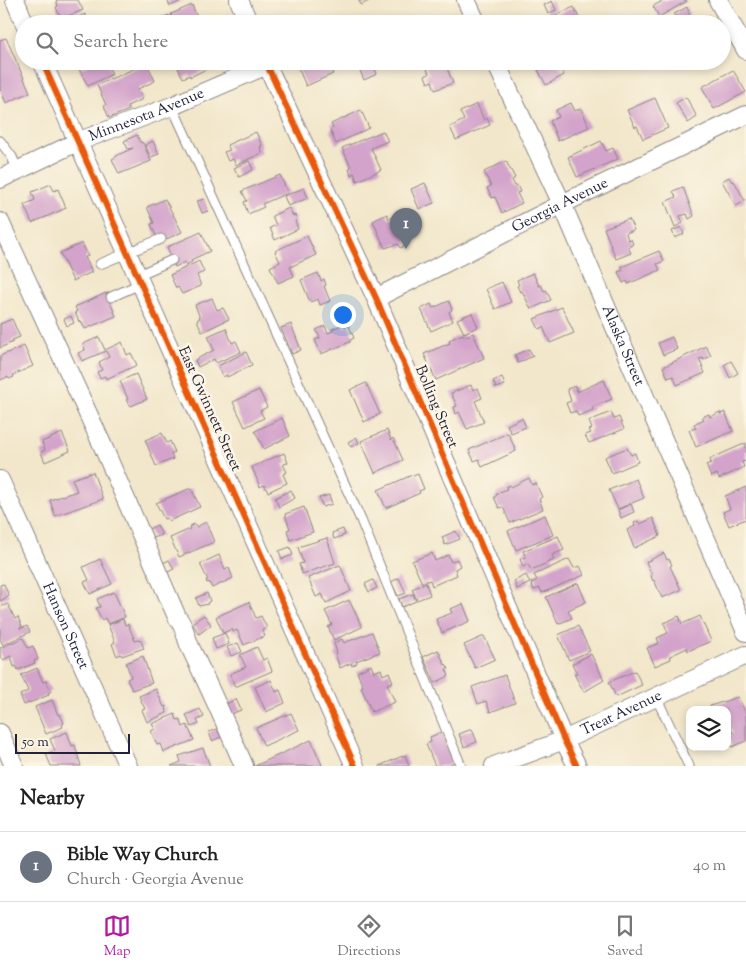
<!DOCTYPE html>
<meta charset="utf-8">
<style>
:root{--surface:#fff;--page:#f6f6f6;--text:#222;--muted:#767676;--line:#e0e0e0;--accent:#b5179e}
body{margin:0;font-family:"Sorts Mill Goudy",serif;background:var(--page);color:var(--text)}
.controls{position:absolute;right:15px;bottom:15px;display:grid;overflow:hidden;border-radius:10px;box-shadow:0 2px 8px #0003}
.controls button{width:45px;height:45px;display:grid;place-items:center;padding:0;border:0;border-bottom:1px solid var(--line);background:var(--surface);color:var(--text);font:25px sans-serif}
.scale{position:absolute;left:15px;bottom:12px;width:115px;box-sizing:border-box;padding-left:5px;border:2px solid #22223b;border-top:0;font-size:14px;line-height:18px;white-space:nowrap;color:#22223b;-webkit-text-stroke:4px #fcf5e5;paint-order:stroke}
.you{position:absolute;left:342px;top:314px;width:18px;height:18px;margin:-12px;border:4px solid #fff;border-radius:50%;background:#1a73e8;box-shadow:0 0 0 8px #1a73e833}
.badge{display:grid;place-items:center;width:32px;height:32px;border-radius:50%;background:var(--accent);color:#fff;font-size:16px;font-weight:700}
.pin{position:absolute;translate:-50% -41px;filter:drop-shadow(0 1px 2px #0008)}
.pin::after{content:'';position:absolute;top:26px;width:18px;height:15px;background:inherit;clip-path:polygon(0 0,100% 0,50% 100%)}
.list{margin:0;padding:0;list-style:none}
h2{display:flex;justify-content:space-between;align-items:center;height:65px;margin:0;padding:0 20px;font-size:21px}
h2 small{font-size:16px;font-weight:400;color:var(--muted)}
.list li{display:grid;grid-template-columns:32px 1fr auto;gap:15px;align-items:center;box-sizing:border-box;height:70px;padding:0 20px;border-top:1px solid var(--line)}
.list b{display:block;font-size:19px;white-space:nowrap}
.list p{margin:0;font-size:16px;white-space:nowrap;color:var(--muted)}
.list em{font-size:16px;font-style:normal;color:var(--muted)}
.icon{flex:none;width:28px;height:28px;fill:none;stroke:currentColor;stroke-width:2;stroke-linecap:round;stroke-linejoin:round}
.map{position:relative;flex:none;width:746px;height:766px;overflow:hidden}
.search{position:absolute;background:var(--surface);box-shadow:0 2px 8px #0003;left:15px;right:15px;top:15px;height:55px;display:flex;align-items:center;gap:12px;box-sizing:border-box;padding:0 18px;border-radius:28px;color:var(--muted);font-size:19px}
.sheet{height:135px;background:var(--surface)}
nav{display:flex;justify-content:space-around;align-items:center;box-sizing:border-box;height:70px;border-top:1px solid var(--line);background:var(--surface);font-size:14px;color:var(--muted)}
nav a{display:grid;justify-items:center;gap:2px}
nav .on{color:var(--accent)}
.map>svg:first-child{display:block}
.building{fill:#d3a3cb}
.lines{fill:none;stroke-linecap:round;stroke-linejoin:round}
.service-casing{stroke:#8a8483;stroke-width:11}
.minor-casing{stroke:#8a8483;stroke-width:20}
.service{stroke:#fff;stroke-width:9}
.minor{stroke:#fff;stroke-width:18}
.cycleway-casing{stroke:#fcf5e5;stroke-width:9}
.cycleway{stroke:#e8590c;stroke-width:6}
.labels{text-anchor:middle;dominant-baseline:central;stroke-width:5;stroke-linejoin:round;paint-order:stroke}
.street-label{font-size:15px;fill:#22223b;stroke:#fcf5e5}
</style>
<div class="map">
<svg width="746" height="766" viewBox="0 0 746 766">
<rect width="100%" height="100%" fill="#fcf5e5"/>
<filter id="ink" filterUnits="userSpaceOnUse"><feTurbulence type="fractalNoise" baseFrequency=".02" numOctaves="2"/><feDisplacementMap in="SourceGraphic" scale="10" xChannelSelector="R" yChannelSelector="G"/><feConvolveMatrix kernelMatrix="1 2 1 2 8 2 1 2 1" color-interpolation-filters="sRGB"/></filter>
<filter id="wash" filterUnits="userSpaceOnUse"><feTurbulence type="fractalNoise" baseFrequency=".0096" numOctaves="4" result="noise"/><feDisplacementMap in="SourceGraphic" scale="20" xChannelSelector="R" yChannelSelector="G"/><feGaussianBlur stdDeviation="1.12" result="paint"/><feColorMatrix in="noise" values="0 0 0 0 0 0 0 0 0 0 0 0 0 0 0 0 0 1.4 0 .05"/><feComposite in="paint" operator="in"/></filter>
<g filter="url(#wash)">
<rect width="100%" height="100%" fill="#f2e7cb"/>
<g id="blocks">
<!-- building -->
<g class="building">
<path d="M 56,0 L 78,0 L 83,10 L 61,19 L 56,7 L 58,6 Z"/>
<path d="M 167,0 L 184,0 L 170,6 Z"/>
<path d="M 359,0 L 371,0 L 361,5 Z"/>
<path d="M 660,0 L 686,0 L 687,1 L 659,17 L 653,6 L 661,2 Z"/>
<path d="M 552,1 L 556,10 L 548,14 L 544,5 Z"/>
<path d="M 192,5 L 198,20 L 202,18 L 204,24 L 175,24 L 171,14 Z"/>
<path d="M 574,7 L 581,22 L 576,24 L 536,24 Z"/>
<path d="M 687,7 L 690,14 L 678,21 L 674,14 Z"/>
<path d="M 85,14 L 90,23 L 97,20 L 99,24 L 63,24 Z"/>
<path d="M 169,15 L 172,21 L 160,24 L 158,19 Z"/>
<path d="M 695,16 L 700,24 L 682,24 L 692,18 Z"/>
<path d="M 426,18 L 428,24 L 410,24 Z"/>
<path d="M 6,38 L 30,92 L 6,103 L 0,89 L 0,40 Z"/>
<path d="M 96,61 L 106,61 L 112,74 L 88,86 L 79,69 Z"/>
<path d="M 183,61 L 223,61 L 190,77 L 190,75 L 183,78 L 178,68 L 185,65 Z"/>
<path d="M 295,61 L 328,61 L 333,74 L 306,86 Z"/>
<path d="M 372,61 L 377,74 L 364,80 L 356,62 Z"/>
<path d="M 433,61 L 444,61 L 453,83 L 435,90 L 432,81 L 428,83 L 425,76 L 429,74 L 425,64 Z"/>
<path d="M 540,61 L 557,61 L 564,75 L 546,85 L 535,64 Z"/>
<path d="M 147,63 L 155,81 L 138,89 L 143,99 L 127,106 L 129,110 L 109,118 L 104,106 L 106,105 L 97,85 Z"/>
<path d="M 733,70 L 746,92 L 714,109 L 702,87 Z"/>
<path d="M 686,97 L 697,117 L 688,123 L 676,103 Z"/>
<path d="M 655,98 L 668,128 L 643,139 L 637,126 L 635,127 L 627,110 Z"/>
<path d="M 571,103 L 575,111 L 581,108 L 589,127 L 558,141 L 550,121 L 559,117 L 556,110 Z"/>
<path d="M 477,104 L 484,120 L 487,118 L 490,125 L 456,140 L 450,127 L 464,120 L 460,112 Z"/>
<path d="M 361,110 L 369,128 L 336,144 L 330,130 L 333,128 L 331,124 Z"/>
<path d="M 383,131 L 388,141 L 371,148 L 381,170 L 357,181 L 354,173 L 351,175 L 349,169 L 351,167 L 342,148 Z"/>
<path d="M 256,132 L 262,146 L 260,147 L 262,153 L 236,165 L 233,159 L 228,161 L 224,152 L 230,150 L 227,145 Z"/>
<path d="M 137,135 L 140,142 L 143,143 L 151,161 L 119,174 L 112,159 L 116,157 L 116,156 L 133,148 L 128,149 L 124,141 Z"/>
<path d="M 153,141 L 159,154 L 151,157 L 145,145 Z"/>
<path d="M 601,141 L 606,151 L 613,148 L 618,159 L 577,177 L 568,157 Z"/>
<path d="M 249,161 L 253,170 L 239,177 L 234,168 Z"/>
<path d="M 506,161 L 515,178 L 512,180 L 515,186 L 517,185 L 520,192 L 517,193 L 522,203 L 502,213 L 495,197 L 492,198 L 487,188 L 491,186 L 484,172 Z"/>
<path d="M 280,175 L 288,193 L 262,204 L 264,207 L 248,214 L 244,202 L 247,201 L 242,191 Z"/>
<path d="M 729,177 L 732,182 L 734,181 L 745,201 L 736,206 L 722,181 Z"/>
<path d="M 425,183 L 434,203 L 419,209 L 411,189 Z"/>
<path d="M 51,184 L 54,191 L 58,189 L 66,208 L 32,223 L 24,205 L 35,200 L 32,192 Z"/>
<path d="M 683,187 L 694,216 L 689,219 L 687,214 L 680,216 L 683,223 L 675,227 L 665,202 L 676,197 L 673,191 Z"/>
<path d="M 304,188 L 308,198 L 288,206 L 284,196 Z"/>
<path d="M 165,199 L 182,232 L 162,241 L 159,235 L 156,236 L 151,224 L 154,223 L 147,207 Z"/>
<path d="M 204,199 L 208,211 L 202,213 L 197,201 Z"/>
<path d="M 289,208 L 293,216 L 295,215 L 297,219 L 295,221 L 298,229 L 275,240 L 270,228 L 276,225 L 272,216 Z"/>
<path d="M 403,212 L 414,237 L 405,241 L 407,245 L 400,248 L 398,244 L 385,248 L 373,221 L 387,214 L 389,219 Z"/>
<path d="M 629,219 L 634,230 L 626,233 L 628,240 L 631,239 L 633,244 L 628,247 L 631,253 L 616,259 L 604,228 Z"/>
<path d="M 681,227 L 684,234 L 675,238 L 672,231 Z"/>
<path d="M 201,232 L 210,251 L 191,260 L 192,262 L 186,265 L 185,262 L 175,267 L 167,247 Z"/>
<path d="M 307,236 L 316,255 L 290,267 L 294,276 L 278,283 L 270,267 L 280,262 L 275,251 Z"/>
<path d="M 82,243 L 88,256 L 85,257 L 92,272 L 73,281 L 60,253 Z"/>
<path d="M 659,251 L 664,261 L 657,264 L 660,270 L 628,284 L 627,281 L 623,283 L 618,272 L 623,270 L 621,267 Z"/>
<path d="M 199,261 L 204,272 L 197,275 L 201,286 L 182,294 L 178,287 L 176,288 L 170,275 Z"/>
<path d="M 318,273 L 321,281 L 324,279 L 326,285 L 324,286 L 330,301 L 320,305 L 318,299 L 310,302 L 301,280 Z"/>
<path d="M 533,273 L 539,286 L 541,285 L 544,291 L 546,290 L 551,300 L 531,309 L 522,291 L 520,292 L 517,286 L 519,285 L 517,280 Z"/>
<path d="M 502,282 L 511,302 L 495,309 L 486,289 Z"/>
<path d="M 106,293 L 116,316 L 85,329 L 81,321 L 79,322 L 75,312 L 77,311 L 75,307 Z"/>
<path d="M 212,298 L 217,310 L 223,308 L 229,319 L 202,332 L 197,320 L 200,318 L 195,305 Z"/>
<path d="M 449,301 L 452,310 L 449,312 L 453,321 L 431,331 L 421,309 L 431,304 L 433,308 Z"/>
<path d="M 562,307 L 574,333 L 550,343 L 543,327 L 539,329 L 534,319 Z"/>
<path d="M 472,313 L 478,327 L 464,333 L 457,319 Z"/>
<path d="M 71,316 L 74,323 L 67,326 L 64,319 Z"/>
<path d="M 12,319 L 20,337 L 12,340 L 13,342 L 0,348 L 0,324 Z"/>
<path d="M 291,324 L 301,350 L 292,354 L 281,328 Z"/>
<path d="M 344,324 L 345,327 L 349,326 L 354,338 L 350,340 L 350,342 L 321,354 L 315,340 L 320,338 L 316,330 L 325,326 L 328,333 L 333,331 L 332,329 Z"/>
<path d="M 226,328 L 232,343 L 236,341 L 241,352 L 216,363 L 214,359 L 198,367 L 195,360 L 214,350 L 208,336 Z"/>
<path d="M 473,333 L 484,358 L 436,380 L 424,354 L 450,343 L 449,340 L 463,334 L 464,337 Z"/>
<path d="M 99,337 L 105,350 L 122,342 L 127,355 L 131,353 L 137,365 L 106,379 L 105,376 L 100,378 L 97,372 L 102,370 L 99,362 L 109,357 L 106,351 L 82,361 L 78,353 L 85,350 L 83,344 Z"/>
<path d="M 672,337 L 677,349 L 663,355 L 658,343 Z"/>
<path d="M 24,346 L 33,366 L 13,375 L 14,377 L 9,379 L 8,377 L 0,380 L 0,356 Z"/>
<path d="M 706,346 L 711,356 L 703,360 L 703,358 L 699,359 L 705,373 L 677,385 L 673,376 L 668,378 L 663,367 Z"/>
<path d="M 529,349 L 533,356 L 518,363 L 515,355 Z"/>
<path d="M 246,352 L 252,365 L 227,377 L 227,375 L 223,377 L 218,366 Z"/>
<path d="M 731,361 L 738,373 L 730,378 L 724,365 Z"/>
<path d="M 136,374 L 147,399 L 131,406 L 126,400 L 128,399 L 120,381 Z"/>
<path d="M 502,377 L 505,385 L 496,388 L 493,381 Z"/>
<path d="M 604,380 L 612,399 L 592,407 L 593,410 L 578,416 L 576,411 L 570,413 L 566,403 L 571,401 L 567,389 L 575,386 L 577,392 Z"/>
<path d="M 366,383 L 380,414 L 364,422 L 350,390 Z"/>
<path d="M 471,385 L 473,390 L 478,388 L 482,398 L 475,401 L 484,422 L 467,429 L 459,412 L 456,414 L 454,407 L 457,406 L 451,393 Z"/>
<path d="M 259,390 L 267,407 L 260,411 L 264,418 L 245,427 L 233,402 Z"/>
<path d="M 611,412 L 614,419 L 619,417 L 624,429 L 589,443 L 585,435 L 591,433 L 589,430 L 592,429 L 589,421 Z"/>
<path d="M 720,412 L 720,414 L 725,412 L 733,431 L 696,447 L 689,430 L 696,428 L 694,424 L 704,419 L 702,417 L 709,414 L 710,417 Z"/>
<path d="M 282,418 L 290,436 L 264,449 L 255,431 Z"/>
<path d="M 522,418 L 526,427 L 511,433 L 507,425 Z"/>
<path d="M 387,430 L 391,440 L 393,438 L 403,460 L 375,473 L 361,441 Z"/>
<path d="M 62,433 L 70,451 L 45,462 L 41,452 L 45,450 L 42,442 Z"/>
<path d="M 162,433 L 167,443 L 170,441 L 175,452 L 171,454 L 173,459 L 156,466 L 145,440 Z"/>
<path d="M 508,433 L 516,451 L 482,467 L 479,459 L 474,461 L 469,450 Z"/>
<path d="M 356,437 L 359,443 L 351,447 L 348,442 Z"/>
<path d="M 746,443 L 746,461 L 742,462 L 744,467 L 719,479 L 717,474 L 711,477 L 706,465 L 711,463 L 710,459 Z"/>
<path d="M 627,448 L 631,455 L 635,453 L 638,462 L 612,473 L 605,457 Z"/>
<path d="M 284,453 L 288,463 L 283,464 L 287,472 L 283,474 L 287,483 L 268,492 L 264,485 L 260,487 L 252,467 Z"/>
<path d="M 93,472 L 103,499 L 55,516 L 50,500 L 77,491 L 72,479 Z"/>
<path d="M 418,474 L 424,489 L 419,491 L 420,493 L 386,508 L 378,490 L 412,475 L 413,476 Z"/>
<path d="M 529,478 L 532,485 L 536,483 L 542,497 L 539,499 L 543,509 L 510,523 L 503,507 L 499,508 L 494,497 L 497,495 L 497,493 L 507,489 L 506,487 L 510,485 L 511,487 Z"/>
<path d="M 636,479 L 644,498 L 618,509 L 609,490 Z"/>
<path d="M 746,487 L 746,519 L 729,526 L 723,512 L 730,509 L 725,496 Z"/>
<path d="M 191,488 L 200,507 L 169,521 L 167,518 L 164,519 L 156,503 Z"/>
<path d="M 291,490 L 295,498 L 279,507 L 275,498 Z"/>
<path d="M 329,495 L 332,504 L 323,507 L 319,498 Z"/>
<path d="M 631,504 L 634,512 L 621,518 L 618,510 Z"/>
<path d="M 304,507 L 313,532 L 290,540 L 287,530 L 290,529 L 285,514 Z"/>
<path d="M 545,515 L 553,535 L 516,550 L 508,531 Z"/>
<path d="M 653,518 L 660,536 L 634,548 L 627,530 L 635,526 L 634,523 L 638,521 L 640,524 Z"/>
<path d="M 206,522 L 214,542 L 179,557 L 170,538 L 190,529 L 189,527 L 194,524 L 196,527 Z"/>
<path d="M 157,525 L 162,535 L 153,538 L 149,529 Z"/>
<path d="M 343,529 L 345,535 L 334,539 L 332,533 Z"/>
<path d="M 456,531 L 460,539 L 445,545 L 442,537 Z"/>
<path d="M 558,536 L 564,550 L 552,555 L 554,560 L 531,570 L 528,564 L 523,567 L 520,559 L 526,557 L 523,551 Z"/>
<path d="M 327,538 L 335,563 L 302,574 L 299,564 L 303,563 L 298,547 Z"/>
<path d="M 290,547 L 293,555 L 282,559 L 279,551 Z"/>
<path d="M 432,553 L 435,561 L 448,555 L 451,562 L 457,559 L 460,566 L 455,569 L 457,575 L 432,586 L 430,580 L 422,583 L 412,561 Z"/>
<path d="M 664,553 L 667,560 L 669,559 L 672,565 L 670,566 L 681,590 L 662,598 L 654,580 L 653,581 L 651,576 L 652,575 L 646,562 Z"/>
<path d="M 219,555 L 225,570 L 229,568 L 233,578 L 212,588 L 209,582 L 207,583 L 206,580 L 208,580 L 200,564 Z"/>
<path d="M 100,559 L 112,584 L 90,594 L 84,582 L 89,580 L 83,567 Z"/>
<path d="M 569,559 L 574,568 L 580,566 L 584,575 L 542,593 L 540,588 L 534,590 L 531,583 L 537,580 L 534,575 Z"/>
<path d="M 169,560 L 174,569 L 166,573 L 161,564 Z"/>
<path d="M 340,565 L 351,591 L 326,603 L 322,594 L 316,597 L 308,578 Z"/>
<path d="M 526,575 L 530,583 L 517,589 L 514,581 Z"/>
<path d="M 399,578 L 406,593 L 398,596 L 391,582 Z"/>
<path d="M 373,580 L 377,588 L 369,592 L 365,584 Z"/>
<path d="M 426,583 L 430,595 L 417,600 L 412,589 Z"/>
<path d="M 578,583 L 586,602 L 568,610 L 572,618 L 558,624 L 546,597 Z"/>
<path d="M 4,584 L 9,596 L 0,601 L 0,585 Z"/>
<path d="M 114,592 L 125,617 L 108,624 L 105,618 L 102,620 L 96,608 L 100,607 L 97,599 Z"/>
<path d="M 207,593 L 210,601 L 207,603 L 208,604 L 199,606 L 196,598 Z"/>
<path d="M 413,594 L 416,601 L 402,607 L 399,599 Z"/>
<path d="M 349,600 L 362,627 L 334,640 L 328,627 L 332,625 L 325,611 Z"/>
<path d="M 249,602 L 256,618 L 261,616 L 267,628 L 262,630 L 265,636 L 244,645 L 237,630 L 233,632 L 232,629 L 223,633 L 216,617 Z"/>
<path d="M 8,604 L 15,619 L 18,617 L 22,627 L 20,628 L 20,629 L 27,626 L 30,632 L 3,645 L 0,639 L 0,607 Z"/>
<path d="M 463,604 L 470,621 L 442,633 L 436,619 L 452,613 L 450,609 Z"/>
<path d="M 204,615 L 211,625 L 199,634 L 192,623 Z"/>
<path d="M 679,616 L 682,624 L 700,616 L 711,641 L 688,651 L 687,648 L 670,656 L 671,659 L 655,666 L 647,648 L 659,643 L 657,638 L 668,633 L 664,623 Z"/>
<path d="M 123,619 L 125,625 L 128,624 L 135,641 L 140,639 L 144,648 L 122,656 L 121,654 L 117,656 L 112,644 L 115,642 L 108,625 Z"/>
<path d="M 578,626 L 590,651 L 569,660 L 558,635 Z"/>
<path d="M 372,632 L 380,652 L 356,661 L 357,663 L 352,666 L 351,663 L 340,668 L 335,654 L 337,653 L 334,643 L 342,639 L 344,643 Z"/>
<path d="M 225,633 L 229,644 L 216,649 L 212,638 Z"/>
<path d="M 484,636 L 495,659 L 475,668 L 464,645 Z"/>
<path d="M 23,638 L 28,648 L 33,646 L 38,659 L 34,661 L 35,663 L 18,670 L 16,666 L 14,667 L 11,656 L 3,660 L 0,654 L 0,648 Z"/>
<path d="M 238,643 L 242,652 L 231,656 L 227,647 Z"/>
<path d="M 257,647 L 263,660 L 267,658 L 272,671 L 235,687 L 230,674 L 246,667 L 240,655 Z"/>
<path d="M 438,650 L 445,665 L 446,664 L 449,669 L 446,669 L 449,676 L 435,683 L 423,657 Z"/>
<path d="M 591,654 L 604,680 L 584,692 L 574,674 L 577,673 L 572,664 Z"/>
<path d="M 143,656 L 152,683 L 132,690 L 127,679 L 131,677 L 126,663 Z"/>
<path d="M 371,665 L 374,672 L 381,669 L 383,675 L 389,672 L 393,682 L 387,684 L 395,702 L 372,712 L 361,687 L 363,686 L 357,672 Z"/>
<path d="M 37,668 L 43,682 L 46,681 L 51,691 L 48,693 L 49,695 L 24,705 L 20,695 L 28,691 L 21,675 Z"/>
<path d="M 635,671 L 642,685 L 616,697 L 609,682 Z"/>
<path d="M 505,675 L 515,703 L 490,712 L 486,701 L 478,704 L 472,687 Z"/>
<path d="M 271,680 L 276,692 L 280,690 L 285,703 L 266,712 L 255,687 Z"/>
<path d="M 156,689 L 164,707 L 166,706 L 167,713 L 147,722 L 142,710 L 145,709 L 139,696 Z"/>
<path d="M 738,697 L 746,713 L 746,741 L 732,747 L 727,735 L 733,733 L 729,725 L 727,725 L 727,710 L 712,710 L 710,706 Z"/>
<path d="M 236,699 L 241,710 L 231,714 L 226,704 Z"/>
<path d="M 52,700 L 58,715 L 60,714 L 64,723 L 62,724 L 63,727 L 46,734 L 35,707 Z"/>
<path d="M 200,709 L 204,717 L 197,720 L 199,724 L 191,727 L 186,715 Z"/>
<path d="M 291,713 L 299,730 L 264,746 L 256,728 Z"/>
<path d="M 175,714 L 177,720 L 180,719 L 183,727 L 187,725 L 194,740 L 164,752 L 161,744 L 157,745 L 151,731 L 155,729 L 152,724 Z"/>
<path d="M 217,729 L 221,737 L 212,741 L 209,732 Z"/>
<path d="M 472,729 L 477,742 L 464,747 L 459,734 Z"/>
<path d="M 67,732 L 72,746 L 75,745 L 81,766 L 51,766 L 46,754 L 55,751 L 50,739 Z"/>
<path d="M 442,732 L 455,762 L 446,766 L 435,766 L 426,744 L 431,742 L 430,737 Z"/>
<path d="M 311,740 L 322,765 L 320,766 L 255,766 Z"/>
<path d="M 203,748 L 210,766 L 171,766 L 181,762 L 179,756 Z"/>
<path d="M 405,755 L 409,766 L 379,766 Z"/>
</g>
</g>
</g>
<g filter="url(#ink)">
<use href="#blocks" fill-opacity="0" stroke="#8a8483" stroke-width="1"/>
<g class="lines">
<!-- service casing -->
<g class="service-casing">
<g id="service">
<path d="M 172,106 L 361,520 L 461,766"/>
<path d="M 0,141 L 12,157 L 18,171"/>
<path d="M 100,264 L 161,239"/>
<path d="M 136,276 L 172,260"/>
<path d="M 111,297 L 140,284"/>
<path d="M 656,697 L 689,766"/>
</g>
</g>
<!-- minor casing -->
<g class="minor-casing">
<g id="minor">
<path d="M 15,0 L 25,24"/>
<path d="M 239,0 L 249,24"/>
<path d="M 466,0 L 477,24"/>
<path d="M 718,0 L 746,50"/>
<path d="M 42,61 L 355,766"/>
<path d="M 265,61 L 376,298 L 564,740 L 577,766"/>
<path id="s1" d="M 495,61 L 562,204 L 746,632"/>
<path id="s2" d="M 0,179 L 77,142 L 172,106 L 267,65"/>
<path d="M 0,222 L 101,442 L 177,617 C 186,628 185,637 191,649 C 209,687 227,726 244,766"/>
<path id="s3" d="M 376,298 L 562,204 L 746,115"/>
<path id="s4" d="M 0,480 L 128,766"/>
<path d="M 0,733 L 14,766"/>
<path id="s5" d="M 494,766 L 564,740 L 746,655"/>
</g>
</g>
<!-- service -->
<use href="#service" class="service"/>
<!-- minor -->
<use href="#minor" class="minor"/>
<!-- cycleway casing -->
<g class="cycleway-casing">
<g id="cycleway">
<path d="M 42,61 L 355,766"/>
<path d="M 265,61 L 376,298 L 564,740 L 577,766"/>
</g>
</g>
<!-- cycleway -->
<use href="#cycleway" class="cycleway"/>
</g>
</g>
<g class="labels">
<!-- street labels -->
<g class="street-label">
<text stroke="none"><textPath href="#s2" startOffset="160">Minnesota Avenue</textPath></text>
<text stroke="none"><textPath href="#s3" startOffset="206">Georgia Avenue</textPath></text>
<text stroke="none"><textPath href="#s1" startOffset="312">Alaska Street</textPath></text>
<text transform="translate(436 407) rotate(67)">Bolling Street</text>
<text transform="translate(209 409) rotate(66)">East Gwinnett Street</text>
<text stroke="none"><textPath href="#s4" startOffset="160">Hanson Street</textPath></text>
<text stroke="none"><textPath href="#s5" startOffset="138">Treat Avenue</textPath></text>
</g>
</g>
</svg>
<div class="controls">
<button><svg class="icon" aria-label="layers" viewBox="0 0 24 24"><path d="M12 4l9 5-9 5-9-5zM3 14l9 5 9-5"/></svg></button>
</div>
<div class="scale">50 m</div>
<div class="you"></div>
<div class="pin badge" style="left:406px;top:249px;background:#6b7280">1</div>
<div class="search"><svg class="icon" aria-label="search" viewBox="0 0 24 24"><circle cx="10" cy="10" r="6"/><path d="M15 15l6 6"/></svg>Search here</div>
</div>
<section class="sheet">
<h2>Nearby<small></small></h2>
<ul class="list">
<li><span class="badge" style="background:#6b7280">1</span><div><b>Bible Way Church</b><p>Church · Georgia Avenue</p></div><em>40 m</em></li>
</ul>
</section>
<nav>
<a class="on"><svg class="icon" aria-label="map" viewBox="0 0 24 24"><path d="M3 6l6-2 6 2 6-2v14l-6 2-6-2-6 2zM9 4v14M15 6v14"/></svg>Map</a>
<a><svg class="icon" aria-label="directions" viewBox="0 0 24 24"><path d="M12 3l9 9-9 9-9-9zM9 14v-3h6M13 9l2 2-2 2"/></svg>Directions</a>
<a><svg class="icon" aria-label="saved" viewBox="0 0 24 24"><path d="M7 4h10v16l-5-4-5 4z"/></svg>Saved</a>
</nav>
